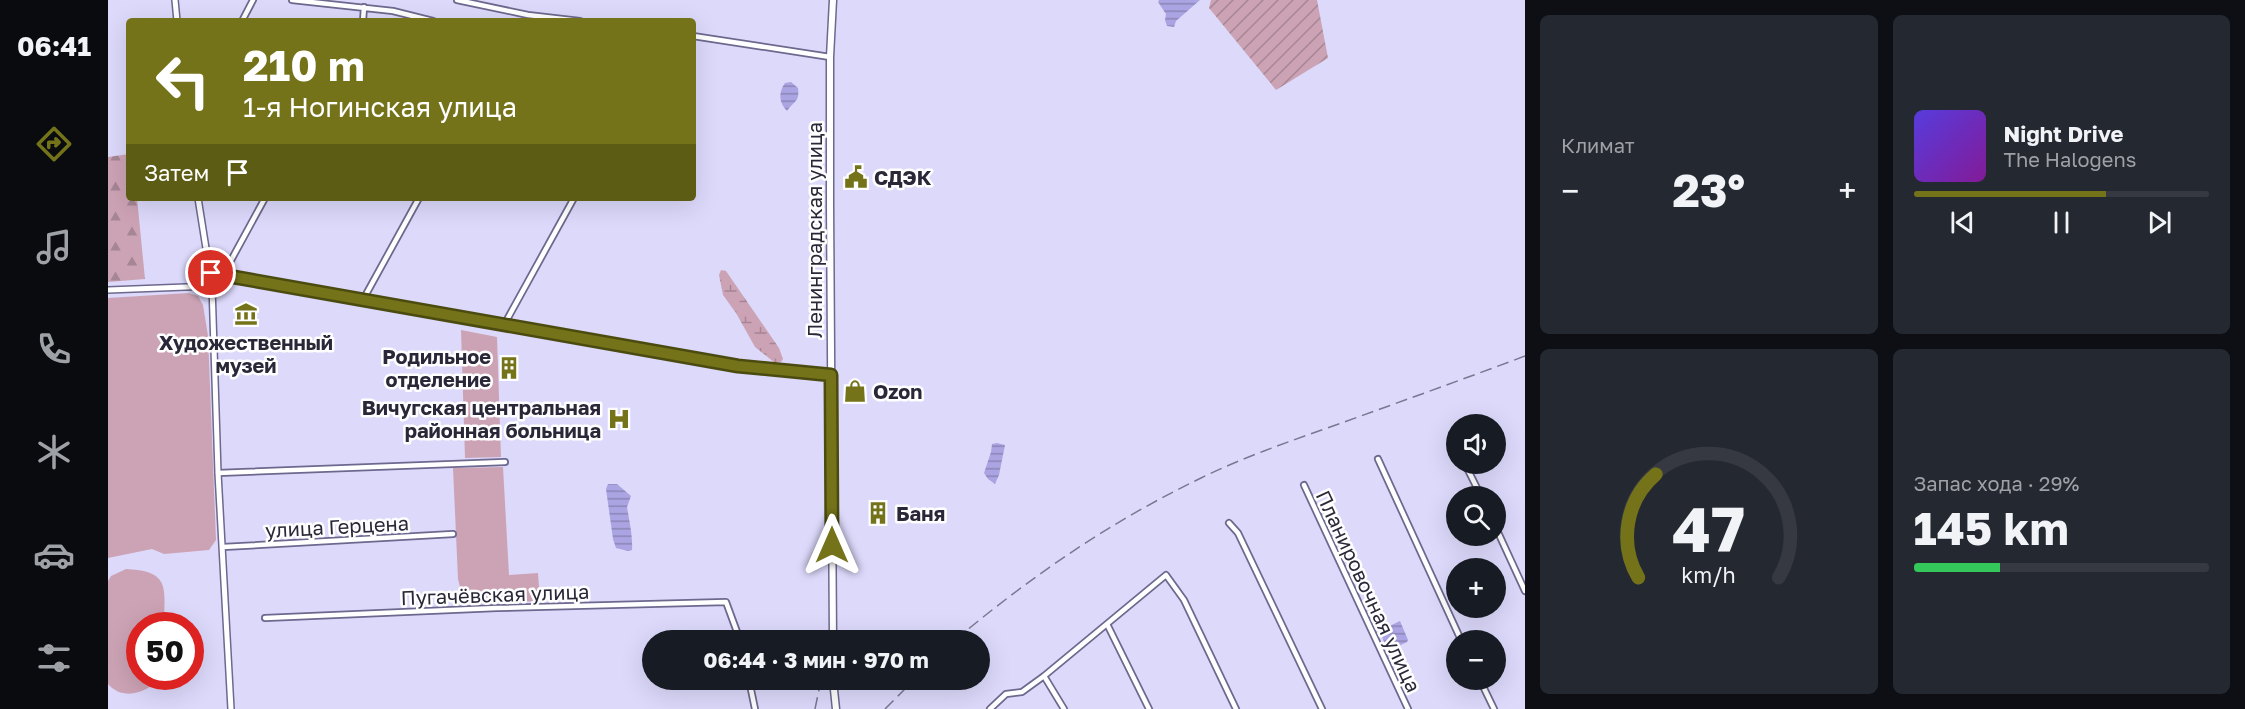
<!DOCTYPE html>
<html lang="ru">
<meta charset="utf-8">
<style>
:root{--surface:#171b24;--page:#242831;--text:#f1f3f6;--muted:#9ea1a6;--line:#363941;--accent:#747319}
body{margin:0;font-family:"Golos Text",sans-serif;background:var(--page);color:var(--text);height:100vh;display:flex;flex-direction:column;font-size:22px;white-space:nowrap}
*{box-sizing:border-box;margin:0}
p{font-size:20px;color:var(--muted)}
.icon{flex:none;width:33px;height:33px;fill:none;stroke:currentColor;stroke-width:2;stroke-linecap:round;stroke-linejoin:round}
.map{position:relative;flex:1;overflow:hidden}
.side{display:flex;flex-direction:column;gap:15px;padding:15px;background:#0d0f14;width:720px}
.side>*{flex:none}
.top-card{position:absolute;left:18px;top:18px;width:570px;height:183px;border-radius:6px;box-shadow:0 6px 24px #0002;background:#747319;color:#fff;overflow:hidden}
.fabs{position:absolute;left:1338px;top:414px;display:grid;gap:12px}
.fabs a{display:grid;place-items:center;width:60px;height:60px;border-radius:50%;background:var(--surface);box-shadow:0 6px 24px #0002;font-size:30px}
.speed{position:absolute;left:18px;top:612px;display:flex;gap:12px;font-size:30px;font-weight:700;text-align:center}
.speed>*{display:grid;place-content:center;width:78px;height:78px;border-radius:50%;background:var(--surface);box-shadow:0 6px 24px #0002;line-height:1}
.speed .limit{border:9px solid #d22;background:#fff;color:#111}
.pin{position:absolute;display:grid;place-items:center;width:51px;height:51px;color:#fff;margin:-26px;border:3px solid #fff;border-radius:50%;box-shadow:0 2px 6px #0007}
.me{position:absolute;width:66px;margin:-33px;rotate:0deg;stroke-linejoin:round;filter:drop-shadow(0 0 4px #0008)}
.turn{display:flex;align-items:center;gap:21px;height:126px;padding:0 18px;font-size:27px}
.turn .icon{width:78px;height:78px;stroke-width:2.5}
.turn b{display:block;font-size:42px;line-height:51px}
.then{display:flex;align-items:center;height:57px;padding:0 18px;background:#0003;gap:12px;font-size:22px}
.big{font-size:45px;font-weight:700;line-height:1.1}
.side .widget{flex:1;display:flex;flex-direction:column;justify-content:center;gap:9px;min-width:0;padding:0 21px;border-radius:9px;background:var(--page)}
.side .dial{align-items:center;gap:0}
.dial svg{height:156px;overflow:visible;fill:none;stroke:var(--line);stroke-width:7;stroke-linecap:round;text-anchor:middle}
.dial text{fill:var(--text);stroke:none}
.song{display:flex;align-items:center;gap:18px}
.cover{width:72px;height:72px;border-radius:9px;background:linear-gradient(135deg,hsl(250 70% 55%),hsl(290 70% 35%))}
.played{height:6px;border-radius:3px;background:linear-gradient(90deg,var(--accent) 65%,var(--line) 65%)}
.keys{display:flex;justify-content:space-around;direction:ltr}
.heat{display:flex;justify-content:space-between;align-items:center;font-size:33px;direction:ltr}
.charge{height:9px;border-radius:4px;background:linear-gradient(90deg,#34c759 29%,var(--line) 0)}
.side .tiles{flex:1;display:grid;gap:15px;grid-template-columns:repeat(2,1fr)}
.trip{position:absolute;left:534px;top:630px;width:348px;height:60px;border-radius:30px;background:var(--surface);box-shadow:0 6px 24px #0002;font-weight:700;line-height:60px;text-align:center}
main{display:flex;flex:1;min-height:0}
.dock{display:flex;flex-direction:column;width:108px;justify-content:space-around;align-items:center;background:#090b0e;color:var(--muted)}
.dock .icon{width:42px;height:42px}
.dock .active{color:var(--accent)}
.dock b{font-size:27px;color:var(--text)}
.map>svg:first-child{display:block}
.forest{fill:url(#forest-firs)}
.wetland{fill:url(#wetland-marsh)}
.park{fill:#cca3b5}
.garden{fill:url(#garden-furrows)}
.water{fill:url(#water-rules)}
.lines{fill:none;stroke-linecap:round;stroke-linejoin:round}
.minor-casing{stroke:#6d688e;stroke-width:8}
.tertiary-casing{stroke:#6d688e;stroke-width:8}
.secondary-casing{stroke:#6d688e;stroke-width:9}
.minor{stroke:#fff;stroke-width:4.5}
.tertiary{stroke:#fff;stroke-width:5}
.secondary{stroke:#fff;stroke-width:6}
.rail{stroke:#7a7790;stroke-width:1.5;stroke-dasharray:12 6;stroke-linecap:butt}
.route-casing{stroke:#4b4b10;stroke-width:15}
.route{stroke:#747319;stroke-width:10}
.labels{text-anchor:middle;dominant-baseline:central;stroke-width:5;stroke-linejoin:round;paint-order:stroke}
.poi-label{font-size:20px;font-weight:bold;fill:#2a2838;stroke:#fefefe;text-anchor:start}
.street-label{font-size:20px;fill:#2a2838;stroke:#fefefe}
</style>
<main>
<nav class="dock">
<b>06:41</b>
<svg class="icon active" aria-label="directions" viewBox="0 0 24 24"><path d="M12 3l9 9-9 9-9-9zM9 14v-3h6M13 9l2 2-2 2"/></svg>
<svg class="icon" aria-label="music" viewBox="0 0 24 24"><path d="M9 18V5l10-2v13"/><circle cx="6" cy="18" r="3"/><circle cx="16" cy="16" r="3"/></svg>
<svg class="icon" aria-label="phone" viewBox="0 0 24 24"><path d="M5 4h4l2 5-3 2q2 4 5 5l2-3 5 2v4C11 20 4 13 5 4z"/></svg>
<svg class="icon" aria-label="climate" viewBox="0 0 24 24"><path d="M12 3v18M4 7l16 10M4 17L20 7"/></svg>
<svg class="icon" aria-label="car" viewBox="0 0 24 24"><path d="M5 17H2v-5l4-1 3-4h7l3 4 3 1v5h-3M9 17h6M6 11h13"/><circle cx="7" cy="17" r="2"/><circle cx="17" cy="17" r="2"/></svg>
<svg class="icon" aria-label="filters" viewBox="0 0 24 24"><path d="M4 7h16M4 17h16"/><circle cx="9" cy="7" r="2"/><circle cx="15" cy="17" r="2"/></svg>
</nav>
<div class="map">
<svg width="1417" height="709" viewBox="0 0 1417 709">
<defs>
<pattern id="forest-firs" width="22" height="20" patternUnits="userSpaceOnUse" patternTransform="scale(1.5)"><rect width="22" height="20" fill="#cca3b5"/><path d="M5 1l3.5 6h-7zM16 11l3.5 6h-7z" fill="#a68594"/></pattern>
<pattern id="wetland-marsh" width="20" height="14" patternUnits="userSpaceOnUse" patternTransform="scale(1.5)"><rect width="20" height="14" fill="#cca3b5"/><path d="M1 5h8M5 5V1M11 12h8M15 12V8" fill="none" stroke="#a68594"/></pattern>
<pattern id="garden-furrows" width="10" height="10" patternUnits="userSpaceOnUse" patternTransform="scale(1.5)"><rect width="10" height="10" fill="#cca3b5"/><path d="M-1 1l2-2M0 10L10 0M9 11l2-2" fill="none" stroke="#a68594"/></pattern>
<pattern id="water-rules" width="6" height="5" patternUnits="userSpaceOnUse" patternTransform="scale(1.5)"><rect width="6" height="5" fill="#aba4e2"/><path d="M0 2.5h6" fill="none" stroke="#8b86b8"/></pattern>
</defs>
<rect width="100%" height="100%" fill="#dcd9fb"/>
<path class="forest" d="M21 154V198H29L37 279 0 282V157Z"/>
<path class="wetland" d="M613 270 618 271 671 348 675 359 673 362 667 363 647 347 628 313 615 295 611 275Z"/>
<path class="park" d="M81 293 90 296 95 305 100 336 108 540 101 550 56 554 44 549 0 558V298Z
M353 330 389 337 393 457 357 458Z
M395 467 401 575 430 573 432 601 356 604 350 579 345 468Z
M18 569C64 571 56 589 56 625L32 626V676L54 677C40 692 16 702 0 684V581L3 576Z"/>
<path class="garden" d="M1103 0H1209L1220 58 1168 90 1101 8Z"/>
<path class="water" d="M1051 0H1092L1068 21 1066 27 1059 26 1057 20 1058 14 1050 2Z
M683 82 690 88C692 103 685 101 679 111 671 103 670 93 677 83Z
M889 443 897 445 891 475 887 484 880 479 876 473 883 452 884 444Z
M500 484H509L523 496 519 507C521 520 525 536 524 550L520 551 508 548 505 539 498 489Z
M1292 621 1300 640 1299 642 1282 650 1275 640 1273 630Z"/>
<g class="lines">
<g class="minor-casing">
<path id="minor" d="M184 0 285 11 325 21
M349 0 420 15 472 21
M134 21 145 0
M255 21 256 7
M585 36 722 57
M103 273 630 366 723 375
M115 275 157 198
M256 298 311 198
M396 325 466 198
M1344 434 1348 445
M1270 459 1353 640
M1357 464 1373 496
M110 473 397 462
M1196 485 1300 709
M1121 523 1130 533 1214 709
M1388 528 1417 591
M115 547 345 534
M157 618 389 608 618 602 632 640
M999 624 1041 709
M936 676 956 709
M641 680 647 709
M1372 680 1386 709
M882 709 898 694 914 692 936 676 1058 575 1076 600 1128 709"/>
</g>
<g class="tertiary-casing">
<path id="tertiary" d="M67 0 69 21
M90 198 104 286 110 473 123 709
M0 290 104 286"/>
</g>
<g class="secondary-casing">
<path id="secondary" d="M725 0 722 57V205L725 640
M725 680 728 709"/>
</g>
<use href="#minor" class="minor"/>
<use href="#tertiary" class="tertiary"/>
<use href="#secondary" class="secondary"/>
<path class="rail" d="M714 640V630
M847 640C925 575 1002 522 1093 478 1136 457 1180 442 1225 426 1289 403 1353 380 1417 356
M707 709 713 680
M777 709 806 680"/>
</g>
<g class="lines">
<g class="route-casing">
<path id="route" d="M103 273 630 366 723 375 724 545"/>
</g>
<use href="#route" class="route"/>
</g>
<defs>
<g id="civic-bare" transform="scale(1.8)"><path d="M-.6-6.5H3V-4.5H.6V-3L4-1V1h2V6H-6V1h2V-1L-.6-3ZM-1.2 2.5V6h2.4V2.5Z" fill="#747319" stroke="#fefefe" stroke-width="2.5" paint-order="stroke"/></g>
<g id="museum-bare" transform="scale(1.8)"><path d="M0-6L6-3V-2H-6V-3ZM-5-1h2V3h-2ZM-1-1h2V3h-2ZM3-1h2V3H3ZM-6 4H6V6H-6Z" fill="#747319" stroke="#fefefe" stroke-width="2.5" paint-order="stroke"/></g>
<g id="building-bare" transform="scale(1.8)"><path d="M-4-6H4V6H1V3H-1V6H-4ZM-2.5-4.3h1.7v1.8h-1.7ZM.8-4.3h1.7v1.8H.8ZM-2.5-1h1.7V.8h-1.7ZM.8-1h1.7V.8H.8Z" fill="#747319" stroke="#fefefe" stroke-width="2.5" paint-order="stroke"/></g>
<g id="shop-bare" transform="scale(1.8)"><path d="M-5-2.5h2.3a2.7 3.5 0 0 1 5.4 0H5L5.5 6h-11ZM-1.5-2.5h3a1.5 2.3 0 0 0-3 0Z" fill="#747319" stroke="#fefefe" stroke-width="2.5" paint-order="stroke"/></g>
<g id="hospital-bare" transform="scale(1.8)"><path d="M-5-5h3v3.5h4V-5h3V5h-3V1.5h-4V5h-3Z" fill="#747319" stroke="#fefefe" stroke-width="2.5" paint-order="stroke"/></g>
</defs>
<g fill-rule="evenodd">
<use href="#civic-bare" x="748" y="177"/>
<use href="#museum-bare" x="138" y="314"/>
<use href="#building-bare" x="401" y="368"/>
<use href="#shop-bare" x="747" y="391"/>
<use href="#hospital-bare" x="511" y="419"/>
<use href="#building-bare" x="770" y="513"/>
</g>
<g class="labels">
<g class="poi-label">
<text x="766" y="177">СДЭК</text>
<text x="138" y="342" text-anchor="middle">Художественный<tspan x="138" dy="23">музей</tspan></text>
<text x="383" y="356" text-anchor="end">Родильное<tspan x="383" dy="23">отделение</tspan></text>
<text x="765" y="391">Ozon</text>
<text x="493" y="407" text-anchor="end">Вичугская центральная<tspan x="493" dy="23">районная больница</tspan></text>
<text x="788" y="513">Баня</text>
</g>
<g class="street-label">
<text transform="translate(706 230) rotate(-90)">Ленинградская улица</text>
<text transform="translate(229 526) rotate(-3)">улица Герцена</text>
<text transform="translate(1261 591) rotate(65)">Планировочная улица</text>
<text transform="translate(387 594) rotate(-2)">Пугачёвская улица</text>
</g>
</g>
</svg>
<div class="fabs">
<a><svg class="icon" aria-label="sound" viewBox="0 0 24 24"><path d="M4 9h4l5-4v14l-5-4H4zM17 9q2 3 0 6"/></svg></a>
<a><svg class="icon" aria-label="search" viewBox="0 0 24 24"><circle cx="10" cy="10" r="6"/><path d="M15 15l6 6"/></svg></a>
<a>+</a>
<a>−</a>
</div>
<div class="speed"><div class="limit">50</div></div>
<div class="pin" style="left:103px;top:273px;background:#d93025"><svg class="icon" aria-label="arrive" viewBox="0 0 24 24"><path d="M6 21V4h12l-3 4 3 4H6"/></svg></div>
<svg class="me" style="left:724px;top:545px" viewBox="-20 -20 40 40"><path d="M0-17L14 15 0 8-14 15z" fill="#747319" stroke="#fff" stroke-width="4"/></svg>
<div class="trip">06:44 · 3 мин · 970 m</div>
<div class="top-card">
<div class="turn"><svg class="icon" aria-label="left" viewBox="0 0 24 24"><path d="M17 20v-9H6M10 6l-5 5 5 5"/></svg><div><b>210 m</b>1-я Ногинская улица</div></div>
<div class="then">Затем<svg class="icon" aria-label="arrive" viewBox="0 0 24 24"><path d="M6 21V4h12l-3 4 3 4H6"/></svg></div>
</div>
</div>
<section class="side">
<div class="tiles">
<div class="widget"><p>Климат</p>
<div class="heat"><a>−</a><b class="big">23°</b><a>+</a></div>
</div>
<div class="widget">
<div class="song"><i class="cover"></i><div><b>Night Drive</b><p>The Halogens</p></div></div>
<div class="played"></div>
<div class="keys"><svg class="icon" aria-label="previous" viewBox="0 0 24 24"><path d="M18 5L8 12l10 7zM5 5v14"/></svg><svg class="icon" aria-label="pause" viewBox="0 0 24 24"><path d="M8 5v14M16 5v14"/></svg><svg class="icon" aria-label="next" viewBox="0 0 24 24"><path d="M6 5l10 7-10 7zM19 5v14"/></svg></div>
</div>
<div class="widget dial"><svg viewBox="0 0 100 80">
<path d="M14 69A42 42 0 1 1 86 69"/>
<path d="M14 69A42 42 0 0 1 23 16" stroke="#747319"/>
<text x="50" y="56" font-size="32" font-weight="700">47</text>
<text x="50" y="72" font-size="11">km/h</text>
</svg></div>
<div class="widget"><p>Запас хода · 29%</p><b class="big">145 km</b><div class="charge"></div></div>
</div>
</section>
</main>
